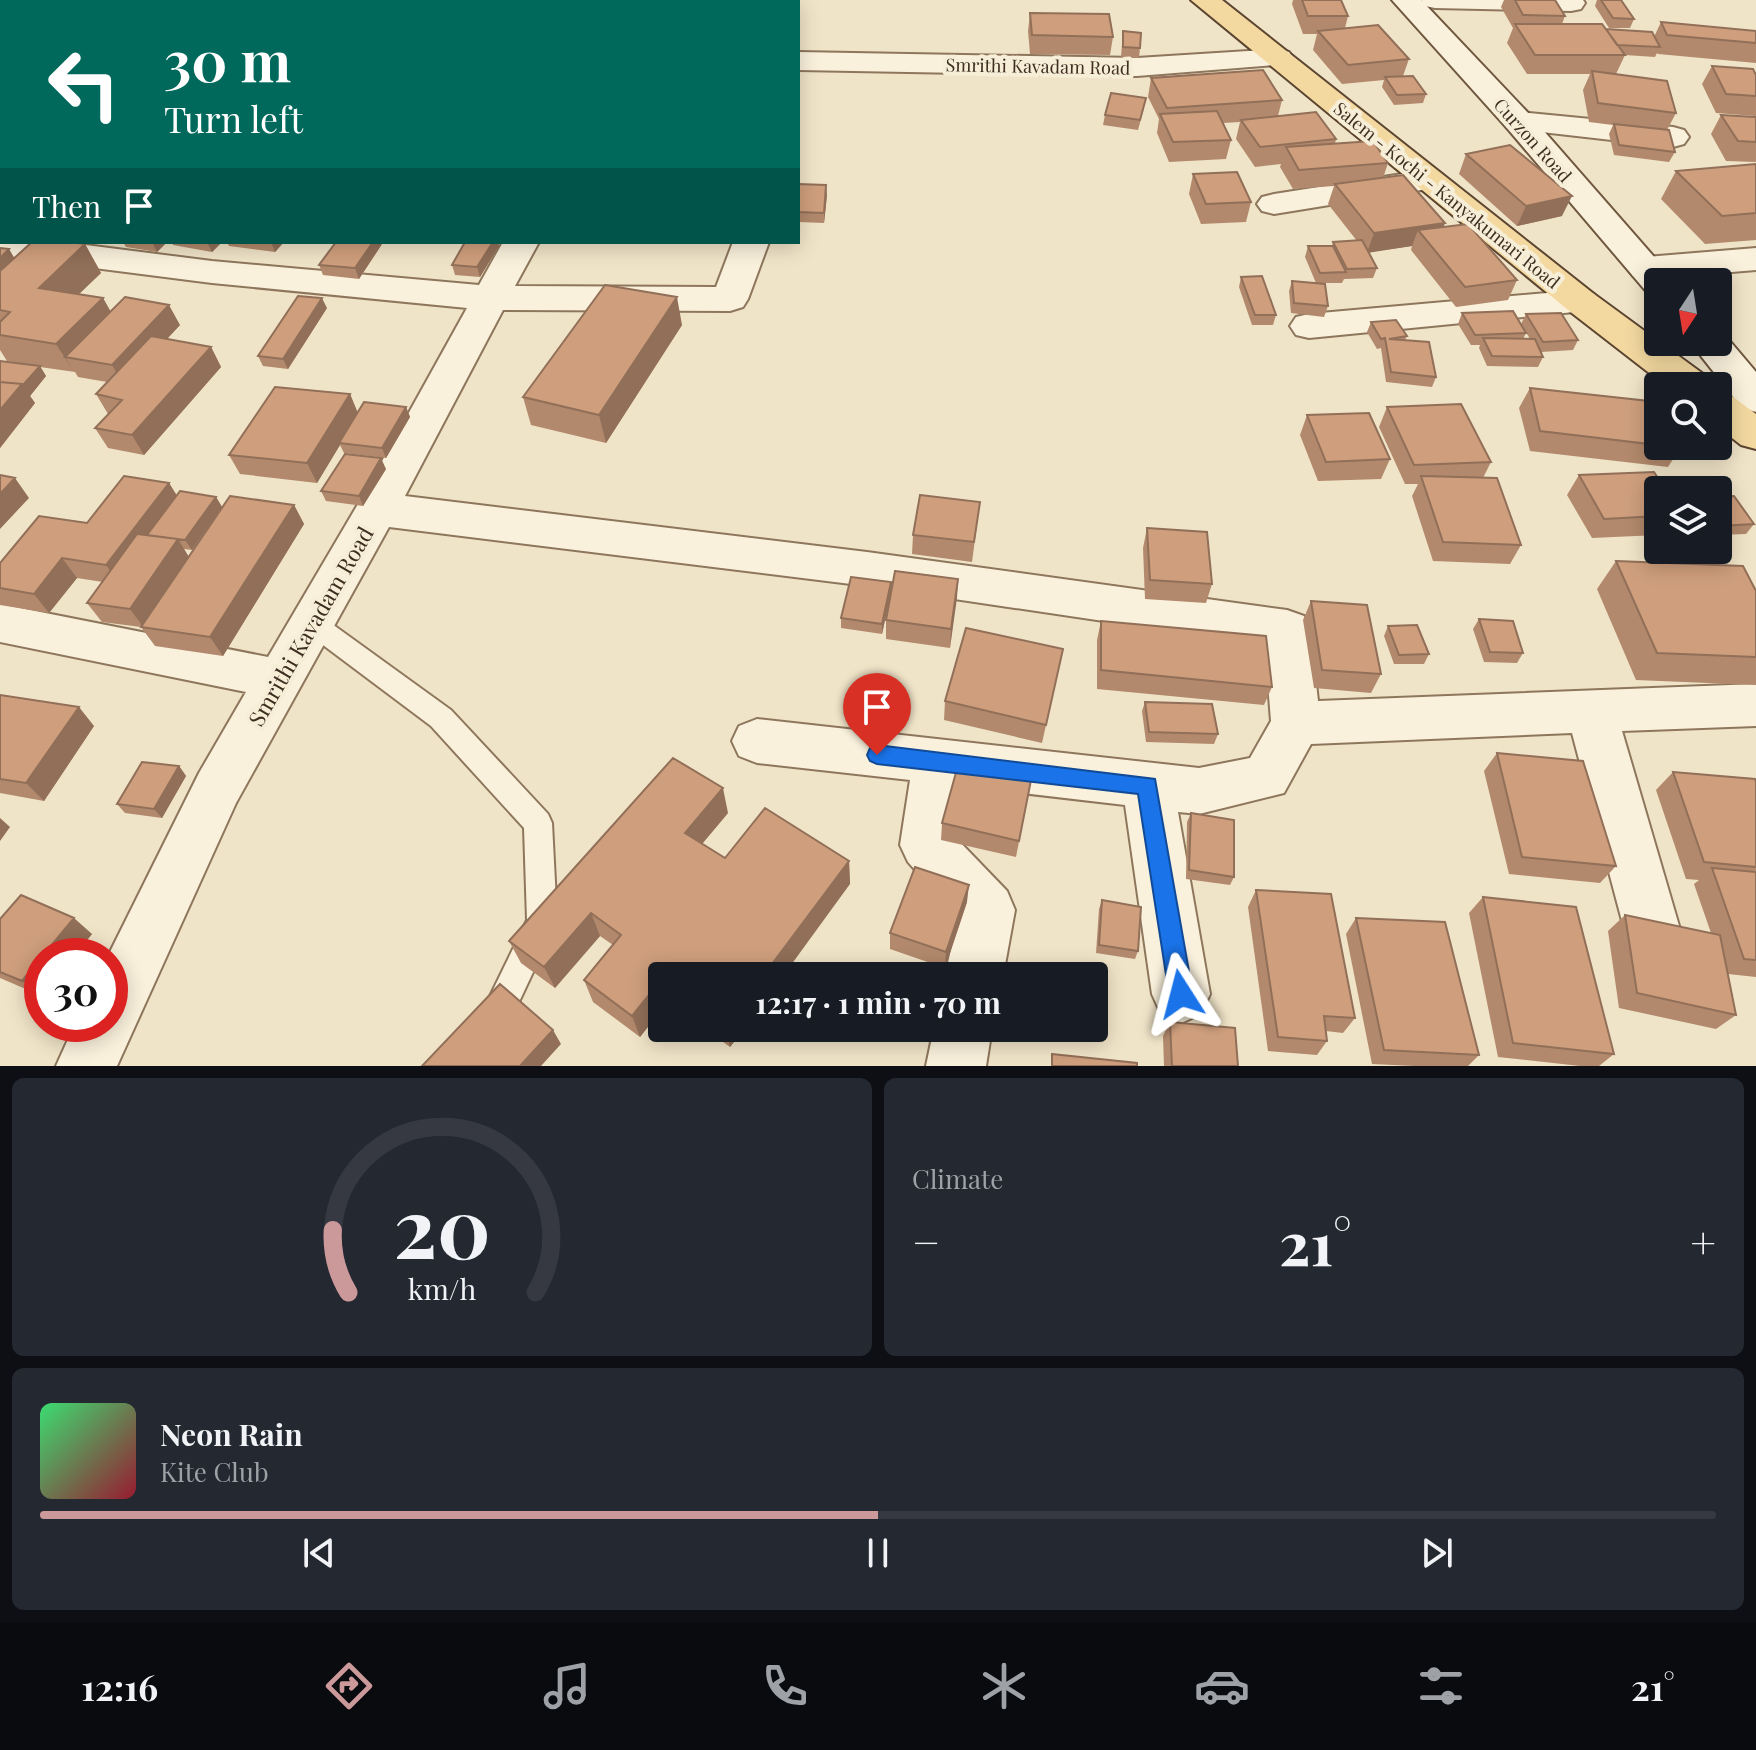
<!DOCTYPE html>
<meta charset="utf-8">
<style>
:root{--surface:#171b24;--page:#242831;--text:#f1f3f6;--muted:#9ea1a6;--line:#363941;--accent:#cc999b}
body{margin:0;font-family:"Playfair Display",serif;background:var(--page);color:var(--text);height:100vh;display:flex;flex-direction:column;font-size:30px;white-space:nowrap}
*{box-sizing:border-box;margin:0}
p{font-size:26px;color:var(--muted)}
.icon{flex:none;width:44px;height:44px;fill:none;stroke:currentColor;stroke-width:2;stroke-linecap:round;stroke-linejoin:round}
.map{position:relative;height:1066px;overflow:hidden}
.side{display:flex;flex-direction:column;gap:12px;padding:12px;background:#0d0f14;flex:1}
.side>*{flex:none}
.guide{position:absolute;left:0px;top:0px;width:800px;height:244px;box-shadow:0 4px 20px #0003;background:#00695c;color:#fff;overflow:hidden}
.needle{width:52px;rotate:192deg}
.buttons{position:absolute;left:1644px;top:268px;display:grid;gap:16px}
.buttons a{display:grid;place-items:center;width:88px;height:88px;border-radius:8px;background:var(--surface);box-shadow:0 4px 20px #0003;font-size:40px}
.speed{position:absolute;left:24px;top:938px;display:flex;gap:16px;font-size:40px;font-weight:700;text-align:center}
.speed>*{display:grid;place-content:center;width:104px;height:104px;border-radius:50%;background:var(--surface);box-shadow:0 4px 20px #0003;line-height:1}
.speed .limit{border:12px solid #d22;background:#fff;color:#111}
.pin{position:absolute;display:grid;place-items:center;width:68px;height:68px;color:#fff;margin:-82px -34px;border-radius:50% 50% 50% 0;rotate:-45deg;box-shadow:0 0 8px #0007}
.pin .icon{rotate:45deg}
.me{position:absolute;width:88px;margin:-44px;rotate:351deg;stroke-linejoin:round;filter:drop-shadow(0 0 6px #0008)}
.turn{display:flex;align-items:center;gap:28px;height:168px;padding:0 32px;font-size:36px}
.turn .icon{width:104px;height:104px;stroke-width:2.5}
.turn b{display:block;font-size:56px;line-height:68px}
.then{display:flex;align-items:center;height:76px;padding:0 32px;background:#0003;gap:16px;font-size:30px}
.big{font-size:60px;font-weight:700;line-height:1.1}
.side .widget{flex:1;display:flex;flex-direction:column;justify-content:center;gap:12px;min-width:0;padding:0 28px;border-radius:12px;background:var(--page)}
.side .dial{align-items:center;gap:0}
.dial svg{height:208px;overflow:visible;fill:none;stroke:var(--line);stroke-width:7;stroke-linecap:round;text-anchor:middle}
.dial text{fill:var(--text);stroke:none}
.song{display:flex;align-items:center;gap:24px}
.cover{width:96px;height:96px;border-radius:12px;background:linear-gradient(135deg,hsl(140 70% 55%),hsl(350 70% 35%))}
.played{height:8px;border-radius:4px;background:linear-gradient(90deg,var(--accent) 50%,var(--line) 50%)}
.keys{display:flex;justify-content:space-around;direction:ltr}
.heat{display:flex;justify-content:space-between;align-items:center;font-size:44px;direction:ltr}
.side .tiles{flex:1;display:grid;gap:12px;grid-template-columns:1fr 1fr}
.widget:last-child{grid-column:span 2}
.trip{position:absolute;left:648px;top:962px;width:460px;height:80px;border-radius:8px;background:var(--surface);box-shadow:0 4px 20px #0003;font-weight:700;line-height:80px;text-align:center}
.tabs{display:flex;height:128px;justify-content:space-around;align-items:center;background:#090b0e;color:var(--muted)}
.tabs .icon{width:56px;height:56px}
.tabs .on{color:var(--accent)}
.tabs b{font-size:36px;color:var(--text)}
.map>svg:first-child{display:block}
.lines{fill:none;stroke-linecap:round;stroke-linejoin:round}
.service-casing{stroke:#8d765c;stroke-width:4}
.minor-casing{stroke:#8d765c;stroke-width:4}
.secondary-casing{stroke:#6f573f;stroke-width:4}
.primary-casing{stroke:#5b4430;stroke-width:4}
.service{fill:#faf1dc;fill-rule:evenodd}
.minor{fill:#faf1dc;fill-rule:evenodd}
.secondary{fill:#faf1dc;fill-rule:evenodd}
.primary{fill:#f3d9a0;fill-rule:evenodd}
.wall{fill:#b2896c}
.shaded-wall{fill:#916f58}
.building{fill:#cf9f7d;stroke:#916f58;stroke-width:2}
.route{fill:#1a73e8;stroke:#114b97;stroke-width:2}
.labels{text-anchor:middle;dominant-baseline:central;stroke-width:8;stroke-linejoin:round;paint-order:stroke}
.far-street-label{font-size:18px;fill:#3d2e20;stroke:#f7eed8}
.street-label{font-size:22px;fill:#3d2e20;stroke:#f7eed8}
</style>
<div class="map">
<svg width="1756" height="1066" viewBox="0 0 1756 1066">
<rect width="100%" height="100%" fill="#f0e4c8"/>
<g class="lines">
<g class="service-casing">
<path id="service" d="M0 154H2V164H0Z
M312 613 321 616 451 710 548 814 552 823 557 921 489 1066H456L527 920 524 828 431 726 303 630 299 623 303 616Z"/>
</g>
<g class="minor-casing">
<path id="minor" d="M638 0H666V2H638Z
M1421 0H1583L1585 3 1581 9 1571 11 1435 8 1425 6Z
M1278 49 1289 52 1293 58 1289 64 1137 76 798 70V52L1137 58Z
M1518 112 1673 127 1684 130 1689 137 1684 144 1673 147 1507 128 1502 121 1507 114Z
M1428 170 1440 173 1445 180 1440 187 1274 214 1262 211 1257 204 1262 197 1274 194Z
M0 234 2 242H62L212 261 479 285 503 242H539L515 286 716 287 733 242H769L748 299 743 307 730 311 503 310 405 496 867 552 1287 610 1304 616 1310 629 1318 701 1756 684V726L1622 731 1682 936 1674 955 1654 963 1634 955 1626 936 1572 733 1311 744 1284 793 1199 814 1178 812 1210 994 1201 1014 1181 1023 1161 1014 1152 994 1125 805 961 786 955 837 1007 891 1015 910 1003 976H945L958 918 908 862 900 845 910 780 757 763 739 756 732 741 739 726 757 719 1199 768 1250 758 1271 721 1265 645 867 586 389 527 236 803 117 1066H56L75 1024H110L108 956 199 773 246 692 0 642V604L268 657 361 499 467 308 212 283 0 256Z
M1756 248V270L1646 279 1633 276 1628 268 1633 260 1646 257Z
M1581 290 1594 294 1600 302 1594 310 1309 338 1296 335 1290 326 1296 317 1309 314Z
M934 1028H992L986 1066H926Z"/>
</g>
<g class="secondary-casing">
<path id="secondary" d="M1392 0H1421L1529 114 1676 282H1658V293L1645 290 1507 128Z
M1718 332 1723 333 1756 372V412L1742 408 1690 342H1718Z"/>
</g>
<g class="primary-casing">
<path id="primary" d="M1191 0H1222L1594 294 1706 376 1712 386H1666L1568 310Z
M1718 392 1732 396 1756 414V449L1741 445 1718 427Z"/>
</g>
<use href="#service" class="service"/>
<use href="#minor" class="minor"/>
<use href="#secondary" class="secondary"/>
<use href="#primary" class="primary"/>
</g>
<path class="wall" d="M66 0H119L117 2H67Z
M253 0H320L318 2H254Z
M323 0H366L364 2H323Z
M386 0H449L447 2H387Z
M653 0H726V2H653Z
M1293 0H1341L1348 16 1345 28 1409 59 1403 76 1426 94 1423 103 1394 105 1382 87 1384 80 1342 84 1313 50 1317 34H1303L1292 4Z
M1504 0H1555L1565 16 1562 24 1606 29 1654 37 1661 22 1756 31V63L1658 54 1657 53 1655 57 1625 55 1616 74 1676 113 1667 130 1675 152 1669 162 1614 155 1609 134 1613 125 1589 122 1583 90 1590 74H1527L1507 43 1513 28 1501 7Z
M1597 0H1621L1634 19 1630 28H1609L1595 6Z
M1030 13 1113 37 1110 55 1030 54 1028 31Z
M2 15V60H0V16Z
M1123 31 1140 48 1139 58 1121 57Z
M1712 66 1756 75V116L1716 113 1702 84Z
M1151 78 1282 100 1278 116 1336 139 1335 144 1388 163 1383 178 1445 223 1443 227 1517 280 1508 300 1456 307 1411 250 1412 246 1369 252 1377 268 1373 278 1344 279 1342 283H1319L1328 306 1324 317 1291 313 1289 291 1292 281 1316 283 1305 257 1308 246H1332L1333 242 1357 241 1328 204 1334 186 1293 189 1280 167 1281 164 1255 167 1236 139 1240 122 1223 123 1231 140 1226 159 1169 162 1157 133 1159 119 1148 97Z
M1144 108 1138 130 1103 125 1105 115Z
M1721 115 1756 117V162L1726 161 1711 134Z
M1466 154 1562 216 1517 226 1459 174Z
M1756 164V240L1705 244 1661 199 1676 171Z
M0 174H2V225H0Z
M1193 174 1251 202 1246 222 1201 224 1189 194Z
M798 184 827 195 824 223 798 222Z
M123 242H167L157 252 126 247Z
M172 242H222L212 252 173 245Z
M227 242H284L275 252 229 246Z
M336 242H382V244L359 279 323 275 319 265Z
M465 242H500L498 243 499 246 480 277 455 275 452 265Z
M85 244 101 273 79 294 103 298 110 312 180 325 167 339 211 347 221 367 144 455 108 448 95 428 108 414 96 394 107 382 78 377 75 372 40 367 46 376 30 396 35 403 0 448V361L25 364 7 361 0 350V248L14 258Z
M1241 277 1276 315 1273 325H1252L1239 287Z
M327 308 288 369 263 366 258 356Z
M1462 313 1526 333 1523 339H1530L1521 324 1526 314 1578 340 1573 350 1541 352 1543 357 1538 367 1487 366 1479 348 1480 345H1471L1458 324Z
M1371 322 1407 336 1405 340 1436 377 1432 387 1386 382 1381 348 1377 349 1367 332Z
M682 325 606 443 531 425 523 397Z
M1530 388 1658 402V446H1681V447L1668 467 1530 451 1519 408Z
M350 394 358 413 406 407 410 417 386 458 344 453 340 445 317 483 240 474 229 455Z
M1387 407 1491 462 1483 478 1521 545 1510 564 1433 561 1412 496 1418 484H1405L1379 427Z
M1307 415 1390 459 1381 479 1318 481 1300 435Z
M386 469 363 506 326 501 321 491Z
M1579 475 1658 490V535L1592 538 1567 495Z
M169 483 176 495 216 497 222 507 192 550 184 549 189 557 294 505 304 524 223 656 155 646 141 627 102 622 87 603 103 582 77 578 49 613 0 605V563Z
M1718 497 1754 524 1746 534 1718 535Z
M980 502 972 562 912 554 913 535Z
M1147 528 1212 584 1206 603 1145 599 1143 548Z
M1616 561 1756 591V685L1636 680 1597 589Z
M958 579 950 648 886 639V620Z
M891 582V592L882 634 841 628V618Z
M1311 601 1381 674 1371 693 1314 688 1303 620Z
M1479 619 1523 653 1517 663 1484 662 1473 629Z
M1101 621 1272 687 1264 705 1097 689V640Z
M1388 626 1429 654 1424 664H1394L1384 636Z
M1063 649 1042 743 944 720 945 701Z
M0 695 94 726 44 801 0 793Z
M1145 702 1218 734 1214 744 1146 742 1142 711Z
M1497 753 1616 866 1600 883 1509 874 1484 771Z
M179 766 186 776 162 818 125 813 117 804Z
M1673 772 1756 782V977L1728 974 1736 1015 1716 1029 1619 1008 1608 931 1625 915 1711 933 1694 884 1699 880 1686 879 1656 790Z
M1032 775 1016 857 941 840 942 823Z
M728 813 702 844 725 858 849 861 850 884 662 976V1009L640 1037 593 1002 584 980 613 945 600 936 555 988 521 963 509 941Z
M1191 813 1234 877 1230 885 1186 879 1187 822Z
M1256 890 1355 1018 1343 1033 1326 1031 1327 1041 1317 1055 1268 1051 1248 907Z
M1483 897 1614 1054 1599 1066H1580L1498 1057 1469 913Z
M1102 900 1138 951 1135 959 1096 953 1099 909Z
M967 902 945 968 890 949V933Z
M1356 918 1479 1055 1468 1066H1414L1372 1064 1346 934Z
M0 919 92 934 74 956H42V996L0 978Z
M1170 1022 1238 1066H1164L1163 1036Z
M704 1028H745L730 1047Z"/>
<path class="shaded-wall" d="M215 0H231L232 2H212Z
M306 0H320L318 2H307Z
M353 0H366L364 2H354Z
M433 0H449L447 2H434Z
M716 0H726V2H716Z
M2 107V135L0 137V108Z
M826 185 827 195 824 223V213Z
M1572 196 1562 216 1517 226 1526 206Z
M1445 223 1437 243 1418 230 1412 246 1367 253 1374 233Z
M152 242H167L157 252Z
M207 242H222L212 252Z
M271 242H284L275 252Z
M373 242H382V244L359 279 355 268Z
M493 242H498L499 246 480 277 477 267Z
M85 244 101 273 56 316 39 288Z
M9 249 21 269 0 290V258Z
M677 297 682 325 606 443 599 415Z
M103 298 119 326 65 357 74 372 56 344Z
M322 298 327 308 288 369 283 359Z
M169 305 180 325 124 385 112 365Z
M211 347 221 367 144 455 132 435Z
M40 366 46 376 30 396 35 403 0 448V410L22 384Z
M350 394 358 414 339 443 340 445 317 483 307 463Z
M406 407 410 417 386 458 382 448Z
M381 458 386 469 363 506 359 496Z
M15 478 29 498 0 529V494Z
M169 483 181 502 120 585 106 565Z
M216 497 222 507 192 550 185 540Z
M294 505 304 524 223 656 210 637Z
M178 539 190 559 144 628 130 609Z
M62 558 77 578 49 613 34 594Z
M958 579 957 598 950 648 951 629Z
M891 582V592L882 634V624Z
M79 707 94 726 44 801 26 783Z
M179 766 186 776 162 818 154 809Z
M723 788 728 813 691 857 685 833Z
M0 818 10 827 0 841Z
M849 861 850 884 783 976H763Z
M969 885 967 902 945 968 946 952Z
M591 913 600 936 555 988 544 967Z
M74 918 92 934 74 956H43Z
M42 957V996L22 981Z
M661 980 662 984V1009L640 1037 632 1016Z
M726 1028H745L730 1047Z
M553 1030 561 1044 541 1066H520Z"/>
<path class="building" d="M177 0H215L212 2H174Z
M262 0H267L281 2H259Z
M551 0H588L586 2H550Z
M1302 0H1341L1348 16H1308Z
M1515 0H1555L1565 16 1523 15Z
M1601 0H1621L1634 19 1613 18Z
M1030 13 1109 14 1113 37 1032 35Z
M0 18H2V43L0 42Z
M1661 22 1756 31V43L1667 35Z
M1515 24H1602L1625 55H1535Z
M1378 25 1409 59 1348 65 1318 31Z
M1606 29 1652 32 1660 47 1617 45Z
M1123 31 1141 33 1140 48 1123 47Z
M1712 66 1753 69 1756 75V96L1726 94Z
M1263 70 1282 100 1167 108 1151 78Z
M1592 71 1667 81 1676 113 1598 103Z
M1413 76 1426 94 1397 95 1385 77Z
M1111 93 1146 98 1140 120 1105 115Z
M1217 111 1231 140 1173 142 1160 114Z
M1316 112 1336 139 1260 147 1241 120Z
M1721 115 1756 117V142L1738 141Z
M1614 124 1669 130 1675 152 1619 145Z
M1373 141 1388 163 1299 170 1286 147Z
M1510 145 1572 196 1526 206 1466 154Z
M1756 164V213L1722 216 1676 171Z
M1237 172 1251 202 1206 204 1193 174Z
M2 174V207H0V175Z
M1403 175 1445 223 1374 233 1335 184Z
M798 184 826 185 824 213 798 212Z
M1468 224 1517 280 1465 287 1418 230Z
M1362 240 1377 268 1347 269 1333 242Z
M32 242H70L85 244 39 288 103 298 56 344 0 335V322L10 312 0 310V271Z
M336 242H373L355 268 319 265Z
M465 242H493L477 267 452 265Z
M1308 246H1333L1346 272 1320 273Z
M0 248 9 249 0 258Z
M1262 276 1276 315H1255L1241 277Z
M1292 281 1325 284 1328 306 1294 303Z
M605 285 677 297 599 415 523 397Z
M298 296 322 298 283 359 258 356Z
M125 297 169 305 112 365 65 357Z
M1513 311 1526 333 1475 335 1462 313Z
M1561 313 1578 340 1543 342 1526 314Z
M1396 320 1407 336 1389 339 1429 342 1436 377 1391 372 1385 338 1381 339 1371 322Z
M151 336 211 347 132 435 95 428 122 400 96 394Z
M1483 338 1535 339 1543 357 1492 356Z
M0 361 40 366 23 385 22 384 0 382Z
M0 382 22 384 0 410Z
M275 387 350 394 307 463 229 455Z
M1530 388 1658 402V445L1540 431Z
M364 402 406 407 382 448 339 443Z
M1461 404 1491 462 1414 465 1387 407Z
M1369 413 1390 459 1326 462 1307 415Z
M345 454 381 458 359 496 321 491Z
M1654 472 1666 490H1658V516L1604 519 1579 475Z
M0 475 15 478 0 494Z
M124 476 169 483 106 565 62 558 34 594 0 588V563L39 516 87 523Z
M1421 476 1497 478 1521 545 1443 542Z
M180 491 216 497 185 540 147 535Z
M920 495 980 502 974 542 913 535Z
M230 496 294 505 210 637 141 627Z
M1734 496 1754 524 1719 526 1718 523V497Z
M1147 528 1207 532 1212 584 1150 580Z
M137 534 178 539 130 609 87 603Z
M1616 561 1743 566 1756 591V657L1657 653Z
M895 571 958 579 951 629 886 620Z
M851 577 891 582 882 624 841 618Z
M1311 601 1367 605 1381 674 1322 670Z
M1479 619 1513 621 1523 653 1490 652Z
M1101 621 1266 636 1272 687 1101 670Z
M1417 625 1429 654 1399 655 1388 626Z
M966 628 1063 649 1046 725 945 701Z
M0 695 79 707 26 783 0 779Z
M1145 702 1212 704 1218 734 1149 732Z
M1497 753 1583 761 1616 866 1522 857Z
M673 758 723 788 685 833 725 858 765 808 849 861 763 976H662V981L661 980 632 1016 584 980 621 935 591 913 544 967 509 941Z
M960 758 1032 775 1019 841 942 823Z
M142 762 179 766 154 809 117 804Z
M1673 772 1755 779 1756 782V867L1704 862Z
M1191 813 1234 820V877L1189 870Z
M915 867 969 885 946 952 890 933Z
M1712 868 1756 872V960L1744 959Z
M1256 890 1331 894 1355 1018 1324 1016 1327 1041 1278 1037Z
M21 895 74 918 22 981 0 972V919Z
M1483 897 1576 907 1614 1054 1513 1043Z
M1102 900 1141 907 1138 951 1099 945Z
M1625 915 1720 935 1736 1015 1637 993Z
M1356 918 1445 922 1479 1055 1384 1050Z
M500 984 553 1030 520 1066H422Z
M1170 1022 1235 1028 1238 1066H1172Z
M1052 1054 1137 1063V1066H1052Z"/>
<path class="route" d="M877 745 1155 779 1193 994 1190 1002 1181 1006 1173 1002 1169 994 1138 794 877 764 870 761 867 755 870 748Z"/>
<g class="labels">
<g class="far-street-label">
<text transform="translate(1038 66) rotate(1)">Smrithi Kavadam Road</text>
<text transform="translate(1533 140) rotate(48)">Curzon Road</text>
<text transform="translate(1447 195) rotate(39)">Salem - Kochi - Kanyakumari Road</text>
</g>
<g class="street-label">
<text transform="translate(310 626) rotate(-60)">Smrithi Kavadam Road</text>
</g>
</g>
</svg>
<div class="buttons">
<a><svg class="needle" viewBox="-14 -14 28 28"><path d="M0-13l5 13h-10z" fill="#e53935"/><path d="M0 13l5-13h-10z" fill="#9ea1a6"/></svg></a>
<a><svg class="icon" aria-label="search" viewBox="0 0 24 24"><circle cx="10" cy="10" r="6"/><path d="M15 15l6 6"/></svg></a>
<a><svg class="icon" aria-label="layers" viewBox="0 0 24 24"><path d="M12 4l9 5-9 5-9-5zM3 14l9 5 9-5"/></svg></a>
</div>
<div class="speed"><div class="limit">30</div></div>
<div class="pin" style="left:877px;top:755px;background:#d93025"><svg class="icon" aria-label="arrive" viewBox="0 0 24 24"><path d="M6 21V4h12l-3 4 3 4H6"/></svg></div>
<svg class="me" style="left:1181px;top:994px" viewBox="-20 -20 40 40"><path d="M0-17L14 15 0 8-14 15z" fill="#1a73e8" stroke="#fff" stroke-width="4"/></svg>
<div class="trip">12:17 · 1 min · 70 m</div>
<div class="guide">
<div class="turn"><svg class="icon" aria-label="left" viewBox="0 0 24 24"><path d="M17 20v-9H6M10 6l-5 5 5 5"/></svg><div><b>30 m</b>Turn left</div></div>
<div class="then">Then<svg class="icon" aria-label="arrive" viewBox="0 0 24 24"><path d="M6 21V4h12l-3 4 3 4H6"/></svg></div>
</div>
</div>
<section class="side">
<div class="tiles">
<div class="widget dial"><svg viewBox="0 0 100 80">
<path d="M14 69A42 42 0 1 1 86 69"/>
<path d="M14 69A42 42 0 0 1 8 45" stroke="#cc999b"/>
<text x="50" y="56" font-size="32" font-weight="700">20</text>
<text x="50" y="72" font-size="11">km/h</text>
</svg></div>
<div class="widget"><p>Climate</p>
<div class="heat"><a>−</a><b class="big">21°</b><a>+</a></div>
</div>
<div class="widget">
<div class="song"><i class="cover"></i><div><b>Neon Rain</b><p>Kite Club</p></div></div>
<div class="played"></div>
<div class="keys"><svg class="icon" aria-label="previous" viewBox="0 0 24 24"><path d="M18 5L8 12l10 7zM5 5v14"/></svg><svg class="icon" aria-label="pause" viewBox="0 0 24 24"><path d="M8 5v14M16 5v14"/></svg><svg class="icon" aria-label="next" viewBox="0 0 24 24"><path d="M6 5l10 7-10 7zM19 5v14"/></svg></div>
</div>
</div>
</section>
<nav class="tabs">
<b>12:16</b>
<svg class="icon on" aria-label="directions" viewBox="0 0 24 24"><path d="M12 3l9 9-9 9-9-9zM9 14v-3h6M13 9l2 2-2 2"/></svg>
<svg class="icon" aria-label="music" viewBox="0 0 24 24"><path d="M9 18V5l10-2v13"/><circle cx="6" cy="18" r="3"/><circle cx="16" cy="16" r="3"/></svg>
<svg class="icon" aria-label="phone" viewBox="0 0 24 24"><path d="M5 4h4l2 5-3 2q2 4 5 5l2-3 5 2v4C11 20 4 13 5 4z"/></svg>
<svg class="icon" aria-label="climate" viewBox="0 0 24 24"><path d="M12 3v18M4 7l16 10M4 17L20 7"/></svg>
<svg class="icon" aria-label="car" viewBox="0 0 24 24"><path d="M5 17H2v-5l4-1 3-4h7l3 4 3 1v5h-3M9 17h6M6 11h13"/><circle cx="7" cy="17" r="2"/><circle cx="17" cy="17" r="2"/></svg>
<svg class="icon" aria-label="filters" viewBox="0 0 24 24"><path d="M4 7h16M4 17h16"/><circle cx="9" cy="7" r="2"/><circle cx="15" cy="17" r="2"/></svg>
<b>21°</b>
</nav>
